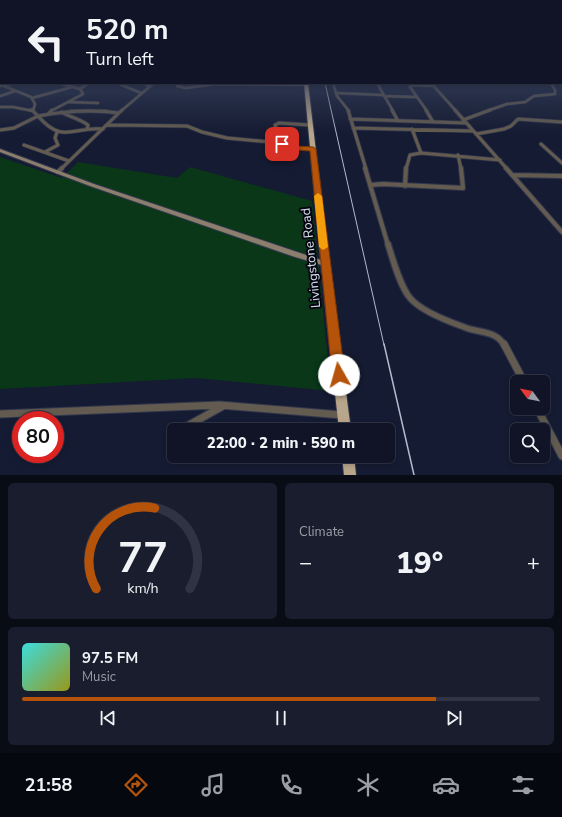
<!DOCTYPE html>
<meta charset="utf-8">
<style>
:root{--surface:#101426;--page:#191d2e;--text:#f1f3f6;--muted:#9c9ea7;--line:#303343;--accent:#b45309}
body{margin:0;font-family:"Nunito Sans",sans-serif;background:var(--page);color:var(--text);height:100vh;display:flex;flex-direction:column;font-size:15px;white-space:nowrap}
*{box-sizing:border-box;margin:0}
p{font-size:13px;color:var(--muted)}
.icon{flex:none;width:22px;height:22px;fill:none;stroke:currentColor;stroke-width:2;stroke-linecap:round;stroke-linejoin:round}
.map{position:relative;height:475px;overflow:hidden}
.drawer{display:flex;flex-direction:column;gap:8px;padding:8px;background:#090b15;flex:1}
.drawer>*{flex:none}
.guide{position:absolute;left:0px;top:0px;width:562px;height:84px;box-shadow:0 2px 6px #0003,0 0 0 1px var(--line);background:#101426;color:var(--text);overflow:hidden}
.needle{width:26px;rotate:302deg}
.buttons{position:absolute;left:510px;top:375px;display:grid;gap:8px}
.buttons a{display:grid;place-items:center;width:40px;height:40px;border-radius:6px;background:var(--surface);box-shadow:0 2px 6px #0003,0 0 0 1px var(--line);font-size:20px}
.speed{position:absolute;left:12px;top:411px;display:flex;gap:8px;font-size:20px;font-weight:700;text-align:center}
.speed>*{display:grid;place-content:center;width:52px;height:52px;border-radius:50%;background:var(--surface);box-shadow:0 2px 6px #0003,0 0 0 1px var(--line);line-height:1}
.speed .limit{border:6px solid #d22;background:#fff;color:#111}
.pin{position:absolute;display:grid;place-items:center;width:34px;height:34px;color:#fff;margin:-17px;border-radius:8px;box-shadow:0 2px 6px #0006}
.me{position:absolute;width:44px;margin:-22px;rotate:353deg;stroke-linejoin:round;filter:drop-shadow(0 0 3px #0008)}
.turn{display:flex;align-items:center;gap:14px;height:84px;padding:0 20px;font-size:18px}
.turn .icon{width:52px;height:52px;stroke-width:2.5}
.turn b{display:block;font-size:28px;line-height:34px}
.big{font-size:30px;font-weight:800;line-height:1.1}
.drawer .card{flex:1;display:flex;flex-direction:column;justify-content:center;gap:6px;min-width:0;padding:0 14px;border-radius:6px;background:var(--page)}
.drawer .dial{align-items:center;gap:0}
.dial svg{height:104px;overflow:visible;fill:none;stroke:var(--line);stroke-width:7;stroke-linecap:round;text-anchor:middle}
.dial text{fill:var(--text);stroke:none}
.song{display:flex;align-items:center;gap:12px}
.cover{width:48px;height:48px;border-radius:6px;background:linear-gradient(135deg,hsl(180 70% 55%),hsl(60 70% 35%))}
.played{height:4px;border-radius:2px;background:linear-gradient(90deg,var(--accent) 80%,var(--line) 80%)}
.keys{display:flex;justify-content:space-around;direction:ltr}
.heat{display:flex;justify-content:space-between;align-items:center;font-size:22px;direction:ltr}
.drawer .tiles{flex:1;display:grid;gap:8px;grid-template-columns:1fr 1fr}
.card:last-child{grid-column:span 2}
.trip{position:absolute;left:167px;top:423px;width:228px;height:40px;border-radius:6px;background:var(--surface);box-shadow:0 2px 6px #0003,0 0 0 1px var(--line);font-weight:800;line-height:40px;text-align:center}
.tab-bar{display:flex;height:64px;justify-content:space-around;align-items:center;background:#06080f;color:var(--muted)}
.tab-bar .icon{width:28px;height:28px}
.tab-bar .current{color:var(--accent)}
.tab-bar b{font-size:18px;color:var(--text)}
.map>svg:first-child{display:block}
.green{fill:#093718}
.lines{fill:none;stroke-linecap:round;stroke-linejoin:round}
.minor-far4-casing{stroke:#31374d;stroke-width:3.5}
.minor-far3-casing{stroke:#31374d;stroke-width:4.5}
.minor-far2-casing{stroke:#31374d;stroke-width:6}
.minor-far1-casing{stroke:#31374d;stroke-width:8}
.minor-casing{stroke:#31374d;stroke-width:9}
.secondary-casing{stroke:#31374d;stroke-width:2}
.trunk-casing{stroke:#31374d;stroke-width:2}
.minor-far4{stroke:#635b4f;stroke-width:2.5}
.minor-far3{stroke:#635b4f;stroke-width:3}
.minor-far2{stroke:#635b4f;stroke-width:4}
.minor-far1{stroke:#635b4f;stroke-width:5.5}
.minor{stroke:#635b4f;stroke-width:7}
.secondary{fill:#8b7e6c;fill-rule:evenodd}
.trunk{fill:#b8a68b;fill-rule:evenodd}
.rail-far1{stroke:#b4bacb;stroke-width:1}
.rail{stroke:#b4bacb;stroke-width:1.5}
.route{fill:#b45309;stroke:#753606}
.slow{fill:#f59e0b}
.labels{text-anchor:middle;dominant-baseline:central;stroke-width:4;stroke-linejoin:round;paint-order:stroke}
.street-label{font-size:13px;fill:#dae0f0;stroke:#050710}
</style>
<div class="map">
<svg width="562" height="475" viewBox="0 0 562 475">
<rect width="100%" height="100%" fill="#151b32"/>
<path class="green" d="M0 157 62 178 78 162 177 178 190 167 312 201 331 391 197 378 0 389Z"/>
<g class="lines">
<g class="minor-far4-casing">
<path id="minor-far4" d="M0 82 4 85 0 86
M117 83 141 93
M144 83 149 87
M183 83 177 86 186 88 216 84 306 85
M333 83 337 96 349 111
M377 83 393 111
M431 83 456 111
M5 85 17 83
M80 89 89 83
M336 93 383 95
M0 96 15 91
M384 96 415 97
M32 98 72 87
M69 102 98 103
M0 107H13L33 111 35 104 31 97 4 86
M51 111 83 94 80 89 59 83
M71 111H107
M121 111 154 83
M427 111 410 87 413 85 434 86
M487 111 507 104 525 102 534 96 555 94V90L551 83"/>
</g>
<g class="minor-far3-casing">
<path id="minor-far3" d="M30 110H33
M348 110 366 169
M392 110 398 121
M426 110 433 122
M455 110 507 169
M33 111 38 116C65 111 92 109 119 113
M61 112C70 117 80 119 88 125L87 129
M48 114 52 110
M350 119 466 123
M463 120 490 110
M107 125 187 126 202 132 227 138 281 143
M309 125 279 123 275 125 282 144 297 148 313 149
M353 128 473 131
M412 129 421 153 500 160
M0 130 14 128 38 116C63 145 73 126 103 129
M476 134 504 129 511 126 518 119 562 122
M541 144 562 163
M24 145 69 161
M45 152 58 145 55 138 57 132
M458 155 461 169
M61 169 122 110
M406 169 410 155 421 153"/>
</g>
<g class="minor-far2-casing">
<path id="minor-far2" d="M365 168 388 245
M506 168 562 232
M58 172 62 168
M512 175 562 176
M370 185 383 184 463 188 461 168
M405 186 406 168"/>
</g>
<g class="minor-far1-casing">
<path id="minor-far1" d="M388 244C393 260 400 286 410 298 421 311 447 321 464 327 477 333 496 330 504 345"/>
</g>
<g class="minor-casing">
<path id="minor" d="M504 344 524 382
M537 408 562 456
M0 414 220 405 342 415
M180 430 223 406"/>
</g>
<g class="secondary-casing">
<path id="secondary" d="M0 149 94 184 327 262 328 264 327 266H325L292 256 90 186 0 152Z"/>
</g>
<g class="trunk-casing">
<path id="trunk" d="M304 83H308L329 264 351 430H339L321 264Z
M342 456H354L356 475H344Z"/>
</g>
<use href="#minor-far4" class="minor-far4"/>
<use href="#minor-far3" class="minor-far3"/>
<use href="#minor-far2" class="minor-far2"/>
<use href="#minor-far1" class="minor-far1"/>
<use href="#minor" class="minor"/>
<use href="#secondary" class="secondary"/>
<use href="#trunk" class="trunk"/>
<path class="rail-far1" d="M325 83 384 345"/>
<path class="rail" d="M384 344 414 475"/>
</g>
<linearGradient id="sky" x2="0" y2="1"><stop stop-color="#0c0f1c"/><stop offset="0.5" stop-color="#353f5a"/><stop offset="1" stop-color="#353f5a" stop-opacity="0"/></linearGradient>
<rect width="562" height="133" fill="url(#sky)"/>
<path class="route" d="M282 142 297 146 313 147 316 149 345 375 343 380 339 382 334 380 332 375 310 151 297 150 280 145 279 144Z"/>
<path class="slow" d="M318 193 322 196 328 247 323 250 319 247 314 196Z"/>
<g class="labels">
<g class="street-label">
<text transform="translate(311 258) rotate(-96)">Livingstone Road</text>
</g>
</g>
</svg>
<div class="buttons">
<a><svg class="needle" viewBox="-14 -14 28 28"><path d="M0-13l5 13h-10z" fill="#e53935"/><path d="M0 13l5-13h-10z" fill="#9c9ea7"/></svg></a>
<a><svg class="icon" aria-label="search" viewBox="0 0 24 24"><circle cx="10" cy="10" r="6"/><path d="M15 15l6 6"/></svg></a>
</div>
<div class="speed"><div class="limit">80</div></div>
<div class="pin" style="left:282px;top:144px;background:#d93025"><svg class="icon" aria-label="arrive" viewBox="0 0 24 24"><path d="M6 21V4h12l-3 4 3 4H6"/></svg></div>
<svg class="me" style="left:339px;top:375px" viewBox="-20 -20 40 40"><circle r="19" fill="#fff"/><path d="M0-13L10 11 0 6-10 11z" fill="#b45309"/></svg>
<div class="trip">22:00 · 2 min · 590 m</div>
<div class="guide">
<div class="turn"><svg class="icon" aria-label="left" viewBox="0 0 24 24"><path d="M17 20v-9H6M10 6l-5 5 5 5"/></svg><div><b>520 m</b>Turn left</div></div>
</div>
</div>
<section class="drawer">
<div class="tiles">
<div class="card dial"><svg viewBox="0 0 100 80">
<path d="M14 69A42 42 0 1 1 86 69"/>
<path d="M14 69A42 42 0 0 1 59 7" stroke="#b45309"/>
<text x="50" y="56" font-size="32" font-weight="700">77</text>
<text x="50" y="72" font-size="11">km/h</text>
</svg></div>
<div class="card"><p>Climate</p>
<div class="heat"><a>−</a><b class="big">19°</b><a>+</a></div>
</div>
<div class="card">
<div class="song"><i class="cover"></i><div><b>97.5 FM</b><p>Music</p></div></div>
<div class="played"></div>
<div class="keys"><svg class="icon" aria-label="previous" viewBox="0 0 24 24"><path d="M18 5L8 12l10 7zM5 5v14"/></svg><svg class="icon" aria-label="pause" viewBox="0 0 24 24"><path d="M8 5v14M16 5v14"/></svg><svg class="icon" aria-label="next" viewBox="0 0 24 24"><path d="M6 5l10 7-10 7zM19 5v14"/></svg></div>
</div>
</div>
</section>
<nav class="tab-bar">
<b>21:58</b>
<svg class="icon current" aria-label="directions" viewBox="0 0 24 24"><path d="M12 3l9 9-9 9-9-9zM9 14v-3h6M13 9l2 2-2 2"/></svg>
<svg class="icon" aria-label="music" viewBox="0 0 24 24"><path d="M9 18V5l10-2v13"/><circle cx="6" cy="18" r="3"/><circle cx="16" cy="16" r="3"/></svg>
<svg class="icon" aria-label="phone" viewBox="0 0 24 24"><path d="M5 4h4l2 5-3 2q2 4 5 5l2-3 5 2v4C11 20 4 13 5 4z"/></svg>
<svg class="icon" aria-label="climate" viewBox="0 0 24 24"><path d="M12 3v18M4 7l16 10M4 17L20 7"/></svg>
<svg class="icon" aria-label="car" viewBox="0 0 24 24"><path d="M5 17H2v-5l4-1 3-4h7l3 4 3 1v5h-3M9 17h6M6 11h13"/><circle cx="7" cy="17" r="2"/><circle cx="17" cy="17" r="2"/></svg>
<svg class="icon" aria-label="filters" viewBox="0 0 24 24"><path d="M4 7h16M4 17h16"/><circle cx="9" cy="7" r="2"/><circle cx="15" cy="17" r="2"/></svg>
</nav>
